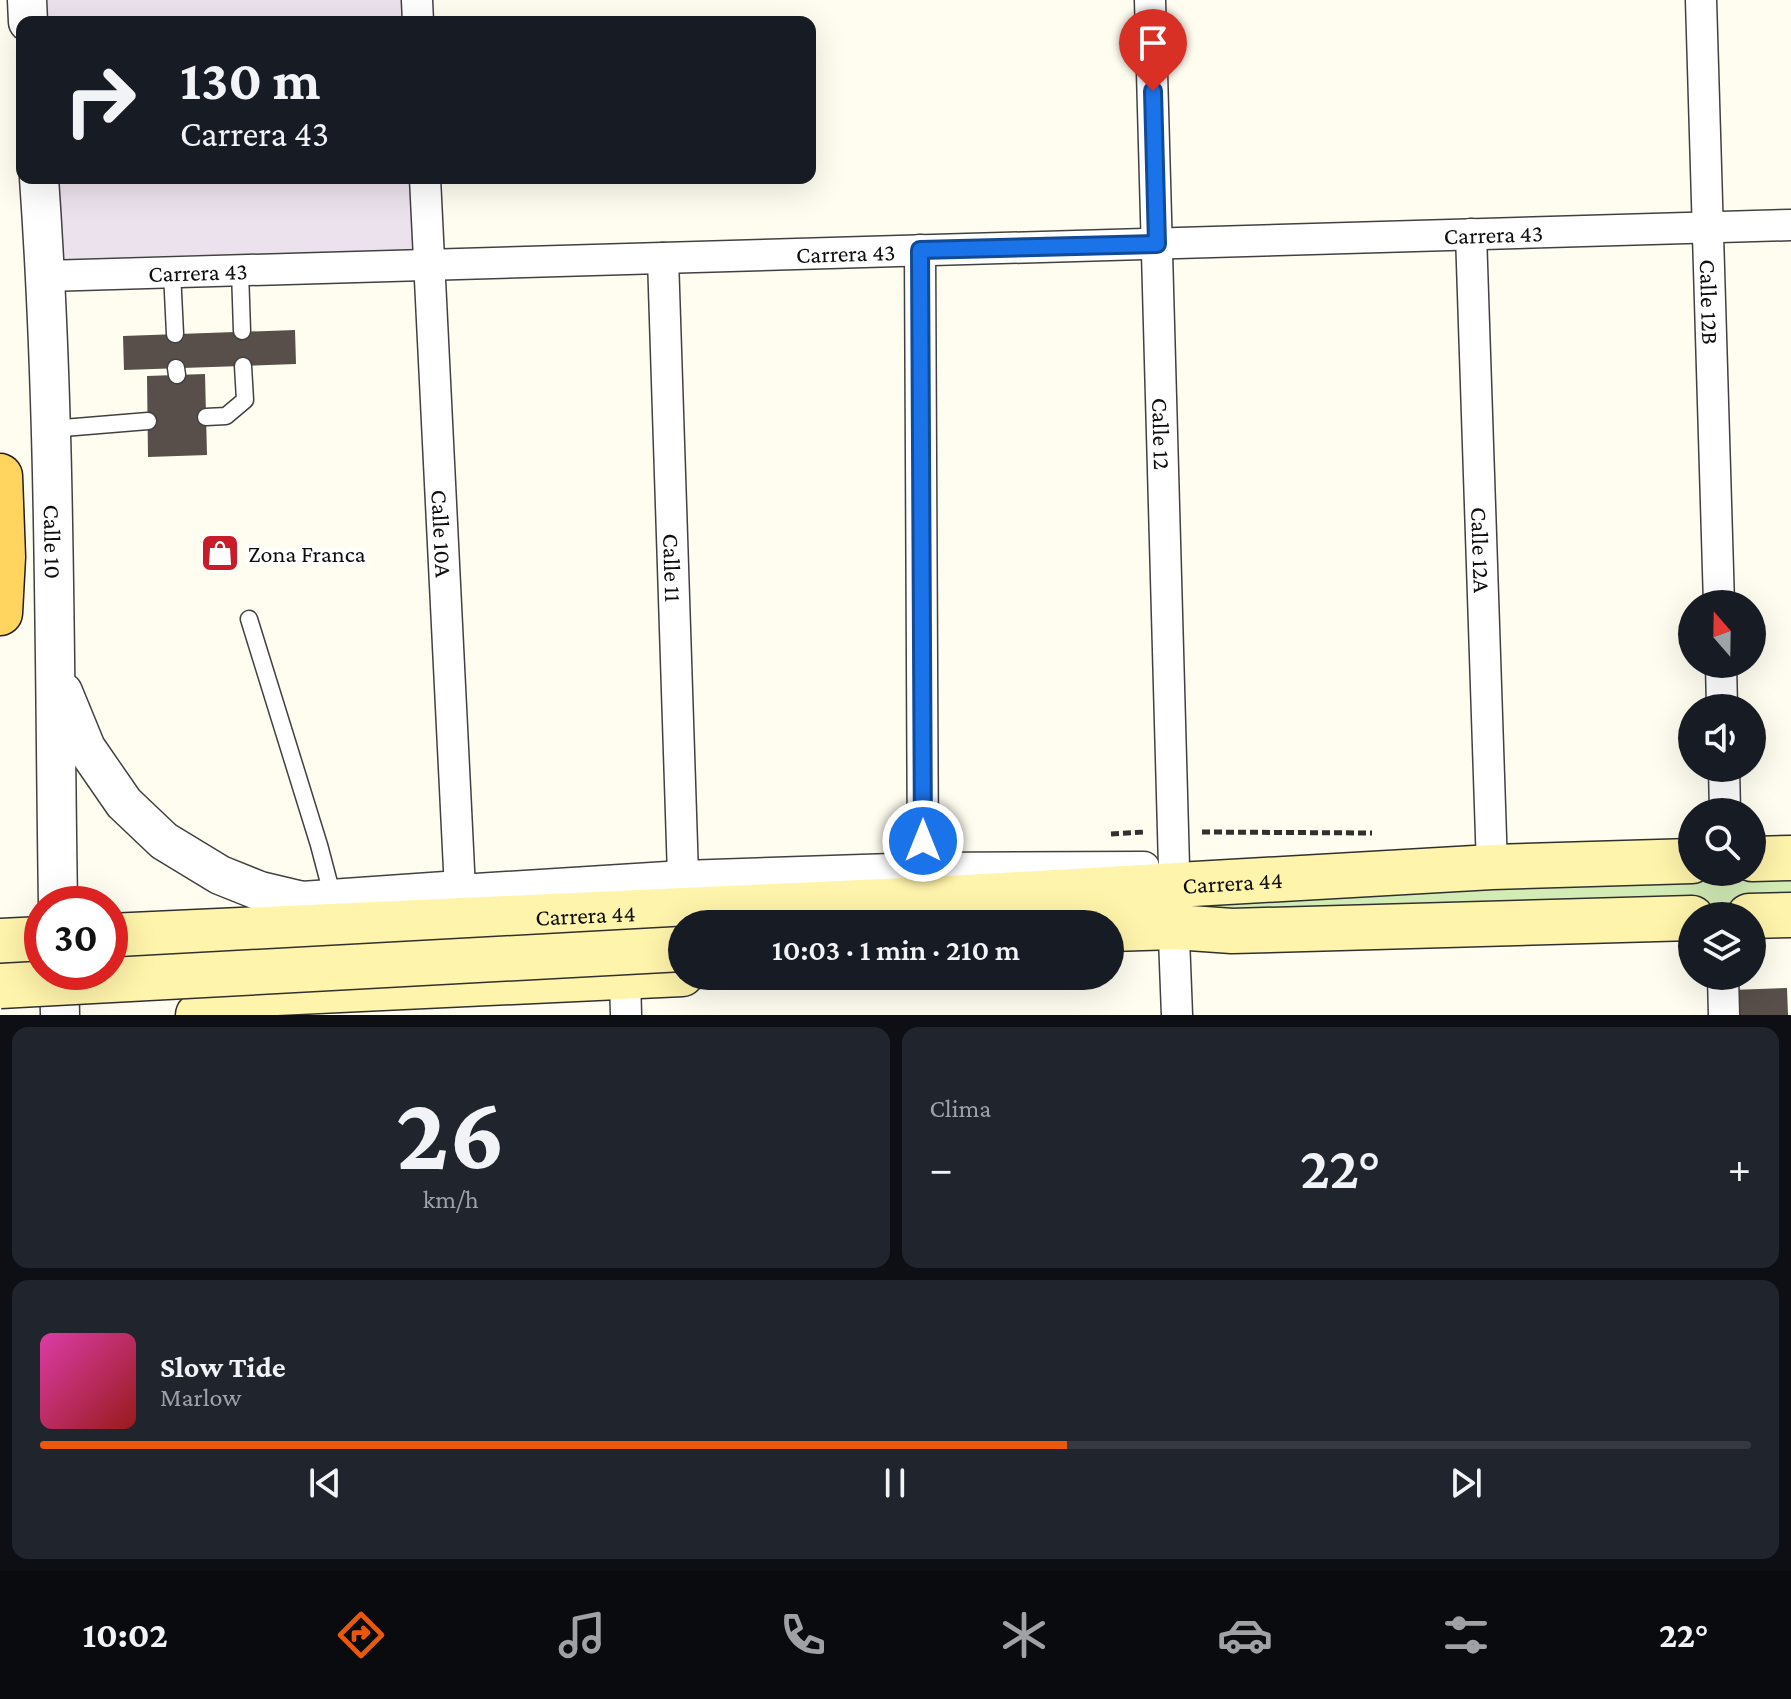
<!DOCTYPE html>
<html lang="es">
<meta charset="utf-8">
<style>
:root{--surface:#171b24;--page:#20242c;--text:#f1f3f6;--muted:#9ea1a6;--line:#363941;--accent:#ea580c}
body{margin:0;font-family:"Crimson Pro",serif;background:var(--page);color:var(--text);height:100vh;display:flex;flex-direction:column;font-size:30px;white-space:nowrap}
*{box-sizing:border-box;margin:0}
p{font-size:26px;color:var(--muted)}
.icon{flex:none;width:44px;height:44px;fill:none;stroke:currentColor;stroke-width:2;stroke-linecap:round;stroke-linejoin:round}
.map{position:relative;height:1015px;overflow:hidden}
.side{display:flex;flex-direction:column;gap:12px;padding:12px;background:#0d0f14;flex:1}
.side>*{flex:none}
.top-card{position:absolute;left:16px;top:16px;width:800px;height:168px;border-radius:16px;box-shadow:0 8px 32px #0002;background:#171b24;color:var(--text);overflow:hidden}
.needle{width:52px;rotate:340deg}
.controls{position:absolute;left:1678px;top:590px;display:grid;gap:16px}
.controls a{display:grid;place-items:center;width:88px;height:88px;border-radius:50%;background:var(--surface);box-shadow:0 8px 32px #0002;font-size:40px}
.speed{position:absolute;left:24px;top:886px;display:flex;gap:16px;font-size:40px;font-weight:700;text-align:center}
.speed>*{display:grid;place-content:center;width:104px;height:104px;border-radius:50%;background:var(--surface);box-shadow:0 8px 32px #0002;line-height:1}
.speed .limit{border:12px solid #d22;background:#fff;color:#111}
.pin{position:absolute;display:grid;place-items:center;width:68px;height:68px;color:#fff;margin:-82px -34px;border-radius:50% 50% 50% 0;rotate:-45deg;box-shadow:0 0 8px #0007}
.pin .icon{rotate:45deg}
.me{position:absolute;width:88px;margin:-44px;rotate:0deg;stroke-linejoin:round;filter:drop-shadow(0 0 6px #0008)}
.turn{display:flex;align-items:center;gap:28px;height:168px;padding:0 32px;font-size:36px}
.turn .icon{width:104px;height:104px;stroke-width:2.5}
.turn b{display:block;font-size:56px;line-height:68px}
.big{font-size:60px;font-weight:600;line-height:1.1}
.side .card{flex:1;display:flex;flex-direction:column;justify-content:center;gap:12px;min-width:0;padding:0 28px;border-radius:16px;background:var(--page)}
.side .dial{align-items:center;gap:0}
.dial b{font-size:104px;line-height:1}
.song{display:flex;align-items:center;gap:24px}
.cover{width:96px;height:96px;border-radius:12px;background:linear-gradient(135deg,hsl(320 70% 55%),hsl(0 70% 35%))}
.played{height:8px;border-radius:4px;background:linear-gradient(90deg,var(--accent) 60%,var(--line) 60%)}
.keys{display:flex;justify-content:space-around;direction:ltr}
.heat{display:flex;justify-content:space-between;align-items:center;font-size:44px;direction:ltr}
.side .tiles{flex:1;display:grid;gap:12px;grid-template-columns:1fr 1fr}
.card:last-child{grid-column:span 2}
.trip{position:absolute;left:668px;top:910px;width:456px;height:80px;border-radius:40px;background:var(--surface);box-shadow:0 8px 32px #0002;font-weight:600;line-height:80px;text-align:center}
.tab-bar{display:flex;height:128px;justify-content:space-around;align-items:center;background:#090b0e;color:var(--muted)}
.tab-bar .icon{width:56px;height:56px}
.tab-bar .active{color:var(--accent)}
.tab-bar b{font-size:36px;color:var(--text)}
.map>svg:first-child{display:block}
.industrial{fill:#ece2ed}
.green{fill:#d3ecb6}
.building{fill:#584f4a}
.lines{fill:none;stroke-linecap:round;stroke-linejoin:round}
.service-casing{stroke:#414141;stroke-width:19}
.minor-casing{stroke:#414141;stroke-width:33}
.tertiary-casing{stroke:#414141;stroke-width:41}
.secondary-casing{stroke:#303030;stroke-width:47}
.primary-casing{stroke:#1f1f1f;stroke-width:47}
.path{stroke:#303030;stroke-width:5;stroke-dasharray:8 4;stroke-linecap:butt}
.service{stroke:#fff;stroke-width:16}
.minor{stroke:#fff;stroke-width:30}
.tertiary{stroke:#fff;stroke-width:38}
.secondary{stroke:#fff4ab;stroke-width:44}
.primary{stroke:#ffd560;stroke-width:44}
.secondary-bridge-casing{stroke:#303030;stroke-width:47;stroke-linecap:butt}
.secondary-bridge{stroke:#fff4ab;stroke-width:44}
.route-casing{stroke:#114b97;stroke-width:20}
.route{stroke:#1a73e8;stroke-width:14}
.labels{text-anchor:middle;dominant-baseline:central;stroke-width:8;stroke-linejoin:round;paint-order:stroke}
.street-label{font-size:24px;fill:#0e0e0e;stroke:#fff}
.poi-label{font-size:24px;fill:#0e0e0e;stroke:#fff;text-anchor:start}
</style>
<div class="map">
<svg width="1791" height="1015" viewBox="0 0 1791 1015">
<rect width="100%" height="100%" fill="#fffcf0"/>
<path class="industrial" d="M27 0H417L418 22H28Z
M39 178H425L430 265 46 276Z"/>
<path class="green" d="M1791 858V915L1232 931 1174 902 1692 872H1752Z"/>
<path class="building" d="M295 330 296 364 124 370 123 336Z
M205 374 207 455 148 457 147 376Z
M1787 988 1788 1015H1732L1731 990Z"/>
<g class="lines">
<g class="service-casing">
<path id="service" d="M240 271 242 331
M172 272 175 334
M176 368 177 375
M206 417 226 416 245 400 243 366
M51 429 148 421
M249 619 319 845 333 898"/>
</g>
<g class="minor-casing">
<g id="minor">
<path d="M417 0 418 22"/>
<path id="s1" d="M1150 0 1174 867"/>
<path id="s2" d="M1701 0 1719 604"/>
<path id="s3" d="M425 178 460 890 683 876 923 868 1144 867"/>
<path id="s4" d="M1471 234 1492 867H1476"/>
<path d="M920 250 923 868"/>
<path id="s5" d="M663 258 683 876"/>
<path id="s6" d="M46 276 1791 225"/>
<path d="M1721 664 1722 708"/>
<path d="M1724 768 1725 812"/>
<path d="M1174 938 1177 1015"/>
<path d="M1723 976 1724 1015"/>
<path d="M625 978 626 1015"/>
</g>
</g>
<g class="tertiary-casing">
<g id="tertiary">
<path d="M27 0 28 22"/>
<path id="s7" d="M39 178C56 419 54 662 58 904"/>
<path d="M63 692 86 748 124 803 164 841 220 875 260 891 302 901 460 890"/>
<path d="M59 972 60 1015"/>
</g>
</g>
<g class="secondary-casing">
<g id="secondary">
<path d="M1752 859 1791 858"/>
<path d="M1749 916 1791 915"/>
<path d="M1110 929 1175 927 1232 931 1692 918"/>
<path id="s8" d="M110 936 949 898 1492 867 1692 861"/>
<path d="M0 941 42 939"/>
<path d="M198 1015 236 1000 276 993 682 974"/>
</g>
</g>
<g class="primary-casing">
<path id="primary" d="M0 476 3 557 0 613"/>
</g>
<path class="path" d="M1202 832 1372 833
M1111 834 1145 832"/>
<use href="#service" class="service"/>
<use href="#minor" class="minor"/>
<use href="#tertiary" class="tertiary"/>
<use href="#secondary" class="secondary"/>
<use href="#primary" class="primary"/>
<g class="secondary-bridge-casing">
<path id="secondary-bridge" d="M0 986 682 949"/>
</g>
<use href="#secondary-bridge" class="secondary-bridge"/>
</g>
<g class="lines">
<g class="route-casing">
<path id="route" d="M923 841 920 250 1157 244 1153 91"/>
</g>
<use href="#route" class="route"/>
</g>
<defs>
<g id="shop-square" transform="scale(2)"><rect x="-9" y="-9" width="18" height="18" rx="4" fill="#c81d29" stroke="#fff"/><path d="M-5-2.5h2.3a2.7 3.5 0 0 1 5.4 0H5L5.5 6h-11ZM-1.5-2.5h3a1.5 2.3 0 0 0-3 0Z" fill="#fff"/></g>
</defs>
<g fill-rule="evenodd">
<use href="#shop-square" x="220" y="553"/>
</g>
<g class="labels">
<g class="street-label">
<text stroke="none"><textPath href="#s6" startOffset="1448">Carrera 43</textPath></text>
<text stroke="none"><textPath href="#s6" startOffset="800">Carrera 43</textPath></text>
<text stroke="none"><textPath href="#s6" startOffset="152">Carrera 43</textPath></text>
<text stroke="none"><textPath href="#s2" startOffset="302">Calle 12B</textPath></text>
<text stroke="none"><textPath href="#s1" startOffset="434">Calle 12</textPath></text>
<text stroke="none"><textPath href="#s3" startOffset="356">Calle 10A</textPath></text>
<text stroke="none"><textPath href="#s7" startOffset="364">Calle 10</textPath></text>
<text stroke="none"><textPath href="#s4" startOffset="316">Calle 12A</textPath></text>
<text stroke="none"><textPath href="#s5" startOffset="310">Calle 11</textPath></text>
<text stroke="none"><textPath href="#s8" startOffset="1124">Carrera 44</textPath></text>
<text stroke="none"><textPath href="#s8" startOffset="476">Carrera 44</textPath></text>
</g>
<g class="poi-label">
<text x="248" y="553">Zona Franca</text>
</g>
</g>
</svg>
<div class="controls">
<a><svg class="needle" viewBox="-14 -14 28 28"><path d="M0-13l5 13h-10z" fill="#e53935"/><path d="M0 13l5-13h-10z" fill="#9ea1a6"/></svg></a>
<a><svg class="icon" aria-label="sound" viewBox="0 0 24 24"><path d="M4 9h4l5-4v14l-5-4H4zM17 9q2 3 0 6"/></svg></a>
<a><svg class="icon" aria-label="search" viewBox="0 0 24 24"><circle cx="10" cy="10" r="6"/><path d="M15 15l6 6"/></svg></a>
<a><svg class="icon" aria-label="layers" viewBox="0 0 24 24"><path d="M12 4l9 5-9 5-9-5zM3 14l9 5 9-5"/></svg></a>
</div>
<div class="speed"><div class="limit">30</div></div>
<div class="pin" style="left:1153px;top:91px;background:#d93025"><svg class="icon" aria-label="arrive" viewBox="0 0 24 24"><path d="M6 21V4h12l-3 4 3 4H6"/></svg></div>
<svg class="me" style="left:923px;top:841px" viewBox="-20 -20 40 40"><circle r="17" fill="#1a73e8" stroke="#fff" stroke-width="3"/><path d="M0-11L8 9 0 5-8 9z" fill="#fff"/></svg>
<div class="trip">10:03 · 1 min · 210 m</div>
<div class="top-card">
<div class="turn"><svg class="icon" aria-label="right" viewBox="0 0 24 24"><path d="M7 20v-9h11M14 6l5 5-5 5"/></svg><div><b>130 m</b>Carrera 43</div></div>
</div>
</div>
<section class="side">
<div class="tiles">
<div class="card dial"><b>26</b><p>km/h</p></div>
<div class="card"><p>Clima</p>
<div class="heat"><a>−</a><b class="big">22°</b><a>+</a></div>
</div>
<div class="card">
<div class="song"><i class="cover"></i><div><b>Slow Tide</b><p>Marlow</p></div></div>
<div class="played"></div>
<div class="keys"><svg class="icon" aria-label="previous" viewBox="0 0 24 24"><path d="M18 5L8 12l10 7zM5 5v14"/></svg><svg class="icon" aria-label="pause" viewBox="0 0 24 24"><path d="M8 5v14M16 5v14"/></svg><svg class="icon" aria-label="next" viewBox="0 0 24 24"><path d="M6 5l10 7-10 7zM19 5v14"/></svg></div>
</div>
</div>
</section>
<nav class="tab-bar">
<b>10:02</b>
<svg class="icon active" aria-label="directions" viewBox="0 0 24 24"><path d="M12 3l9 9-9 9-9-9zM9 14v-3h6M13 9l2 2-2 2"/></svg>
<svg class="icon" aria-label="music" viewBox="0 0 24 24"><path d="M9 18V5l10-2v13"/><circle cx="6" cy="18" r="3"/><circle cx="16" cy="16" r="3"/></svg>
<svg class="icon" aria-label="phone" viewBox="0 0 24 24"><path d="M5 4h4l2 5-3 2q2 4 5 5l2-3 5 2v4C11 20 4 13 5 4z"/></svg>
<svg class="icon" aria-label="climate" viewBox="0 0 24 24"><path d="M12 3v18M4 7l16 10M4 17L20 7"/></svg>
<svg class="icon" aria-label="car" viewBox="0 0 24 24"><path d="M5 17H2v-5l4-1 3-4h7l3 4 3 1v5h-3M9 17h6M6 11h13"/><circle cx="7" cy="17" r="2"/><circle cx="17" cy="17" r="2"/></svg>
<svg class="icon" aria-label="filters" viewBox="0 0 24 24"><path d="M4 7h16M4 17h16"/><circle cx="9" cy="7" r="2"/><circle cx="15" cy="17" r="2"/></svg>
<b>22°</b>
</nav>
